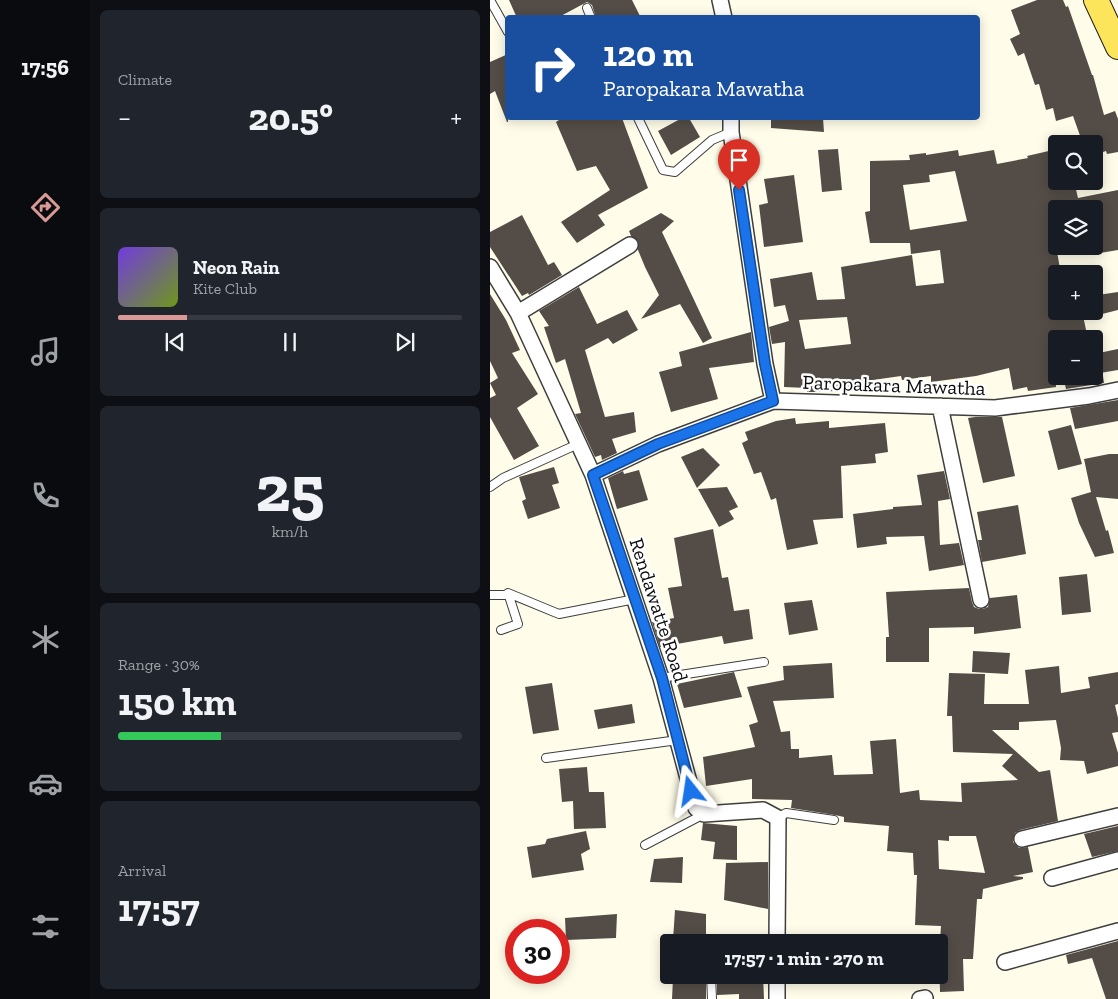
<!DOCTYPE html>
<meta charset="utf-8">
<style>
:root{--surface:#171b24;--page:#20242c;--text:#f1f3f6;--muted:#9ea1a6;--line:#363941;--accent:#da9896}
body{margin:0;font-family:"Zilla Slab",serif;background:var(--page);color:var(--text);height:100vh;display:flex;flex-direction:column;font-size:19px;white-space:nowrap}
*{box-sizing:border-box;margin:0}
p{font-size:16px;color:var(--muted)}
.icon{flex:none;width:28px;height:28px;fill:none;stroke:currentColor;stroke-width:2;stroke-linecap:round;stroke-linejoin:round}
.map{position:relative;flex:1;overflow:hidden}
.side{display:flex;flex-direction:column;gap:10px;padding:10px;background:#0d0f14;width:400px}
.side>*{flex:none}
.hud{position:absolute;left:15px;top:15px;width:475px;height:105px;border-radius:5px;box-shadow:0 2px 12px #0003;background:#1a4fa0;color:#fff;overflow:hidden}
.fabs{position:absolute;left:558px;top:135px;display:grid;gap:10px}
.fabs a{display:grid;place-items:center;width:55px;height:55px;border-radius:5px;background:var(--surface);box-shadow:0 2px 12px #0003;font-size:25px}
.speed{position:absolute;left:15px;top:919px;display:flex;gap:10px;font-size:25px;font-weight:700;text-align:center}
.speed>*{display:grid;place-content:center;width:65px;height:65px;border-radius:50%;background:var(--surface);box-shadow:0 2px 12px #0003;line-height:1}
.speed .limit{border:8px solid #d22;background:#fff;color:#111}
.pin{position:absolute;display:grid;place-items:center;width:42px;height:42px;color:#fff;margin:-51px -21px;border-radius:50% 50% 50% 0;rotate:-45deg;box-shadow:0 0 5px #0007}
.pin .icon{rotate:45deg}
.me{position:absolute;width:55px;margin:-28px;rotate:345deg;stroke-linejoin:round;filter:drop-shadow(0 0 4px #0008)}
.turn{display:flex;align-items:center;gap:18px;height:105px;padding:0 15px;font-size:22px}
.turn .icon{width:65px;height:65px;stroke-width:2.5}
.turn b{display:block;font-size:35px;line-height:42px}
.big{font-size:38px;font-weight:800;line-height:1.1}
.side .widget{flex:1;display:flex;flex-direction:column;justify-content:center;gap:8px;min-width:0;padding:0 18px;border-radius:8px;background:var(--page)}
.side .dial{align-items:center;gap:0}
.dial b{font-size:65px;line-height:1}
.song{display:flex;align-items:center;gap:15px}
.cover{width:60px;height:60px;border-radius:8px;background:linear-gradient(135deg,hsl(260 70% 55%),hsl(80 70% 35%))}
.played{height:5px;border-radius:2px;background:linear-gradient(90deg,var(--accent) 20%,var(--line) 20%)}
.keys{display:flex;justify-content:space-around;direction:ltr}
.heat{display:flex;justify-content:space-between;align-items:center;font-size:28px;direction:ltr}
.charge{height:8px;border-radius:4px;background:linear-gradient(90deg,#34c759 30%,var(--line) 0)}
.trip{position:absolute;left:170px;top:934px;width:288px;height:50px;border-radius:5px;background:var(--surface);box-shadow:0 2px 12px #0003;font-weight:800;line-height:50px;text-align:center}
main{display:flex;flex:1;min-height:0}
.menu{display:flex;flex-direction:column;width:90px;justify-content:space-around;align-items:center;background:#090b0e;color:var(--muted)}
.menu .icon{width:35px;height:35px}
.menu .selected{color:var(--accent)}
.menu b{font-size:22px;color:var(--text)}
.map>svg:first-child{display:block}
.building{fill:#544d47;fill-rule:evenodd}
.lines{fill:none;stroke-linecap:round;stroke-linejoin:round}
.service-casing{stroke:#3e3e3e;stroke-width:10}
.minor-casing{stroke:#3e3e3e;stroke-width:18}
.primary-casing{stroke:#1c1c1c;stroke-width:26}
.service{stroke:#fff;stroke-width:8}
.minor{stroke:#fff;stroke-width:15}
.primary{stroke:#fde55b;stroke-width:24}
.route-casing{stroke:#114b97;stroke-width:12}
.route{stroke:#1a73e8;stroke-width:9}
.labels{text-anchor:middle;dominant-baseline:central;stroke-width:5;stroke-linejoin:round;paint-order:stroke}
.street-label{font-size:20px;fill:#0b0b0b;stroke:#fff}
</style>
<main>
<nav class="menu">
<b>17:56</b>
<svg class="icon selected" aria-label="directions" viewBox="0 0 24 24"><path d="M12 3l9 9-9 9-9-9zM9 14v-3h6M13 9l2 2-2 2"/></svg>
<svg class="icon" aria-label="music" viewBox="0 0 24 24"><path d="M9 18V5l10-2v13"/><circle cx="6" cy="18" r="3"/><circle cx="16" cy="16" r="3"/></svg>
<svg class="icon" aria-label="phone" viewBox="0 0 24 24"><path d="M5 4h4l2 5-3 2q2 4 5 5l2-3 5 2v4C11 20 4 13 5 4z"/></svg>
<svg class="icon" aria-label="climate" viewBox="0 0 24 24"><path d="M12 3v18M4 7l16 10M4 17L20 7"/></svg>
<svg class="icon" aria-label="car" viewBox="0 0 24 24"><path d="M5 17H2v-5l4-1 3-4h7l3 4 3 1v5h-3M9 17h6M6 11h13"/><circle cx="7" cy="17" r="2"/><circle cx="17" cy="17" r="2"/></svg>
<svg class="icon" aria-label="filters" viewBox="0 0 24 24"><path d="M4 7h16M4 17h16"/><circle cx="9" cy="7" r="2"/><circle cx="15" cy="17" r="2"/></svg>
</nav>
<section class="side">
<div class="widget"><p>Climate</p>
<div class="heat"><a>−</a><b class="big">20.5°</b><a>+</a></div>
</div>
<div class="widget">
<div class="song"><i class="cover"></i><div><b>Neon Rain</b><p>Kite Club</p></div></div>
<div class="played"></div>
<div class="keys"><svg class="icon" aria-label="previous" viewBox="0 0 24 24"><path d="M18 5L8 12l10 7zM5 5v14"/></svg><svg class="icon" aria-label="pause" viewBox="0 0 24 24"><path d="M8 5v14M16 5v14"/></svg><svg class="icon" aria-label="next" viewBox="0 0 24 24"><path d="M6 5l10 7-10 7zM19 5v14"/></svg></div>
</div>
<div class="widget dial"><b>25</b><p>km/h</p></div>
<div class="widget"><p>Range · 30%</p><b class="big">150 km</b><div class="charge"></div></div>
<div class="widget"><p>Arrival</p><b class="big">17:57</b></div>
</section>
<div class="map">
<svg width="628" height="999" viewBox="0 0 628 999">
<rect width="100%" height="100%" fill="#fffde9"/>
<path class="building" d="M19 0H142L151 18H106L102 5 97 2 67 18H27Z
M547 0H573L576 7 578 6 602 75H603L614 115 625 111 628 119V152L617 154 616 151 604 155V144H593L583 116 566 121 563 108 556 110 549 84 545 85 534 53 528 56 520 39 530 34 521 10Z
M18 54V122H17L5 91 0 94V62Z
M72 118H132L158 188 108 215 115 225 87 243 71 222 120 190 106 166 87 171 66 122Z
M192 118H199L210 137 181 155 168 131Z
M281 118H333L334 132 281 128Z
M348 149 352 190 332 192 328 150Z
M468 150 469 156 504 150 507 164 538 158 537 156 563 150 566 166V181H584L588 198 628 190V250L604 254V209H562L565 219 562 220 566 234 564 235 571 274H566V311H592L598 339H566V387L538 391 537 387 523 390 519 368 486 376 441 382V376L412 380 411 376 383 380V384L360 387 361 389 334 392H317V388L294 387 295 342 282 344 279 327 302 320 299 321 295 305 284 307 280 279 322 272 327 300 355 299 351 267 422 255 426 286 454 283 450 250 421 254 420 243H380L375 212 380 211V161L420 160 419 155 436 153V155ZM465 171 477 221 420 230 413 185 440 182 439 175ZM357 317 361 344 315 349 309 320Z
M304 175 313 242 274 247 269 205 278 203 274 179Z
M171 213 184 221 172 232 222 338 213 343 190 304 151 319 169 295 155 267 148 250V241L141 236 139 231Z
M32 215 58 265 64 262 72 275 39 295 38 293 32 296 0 247V232Z
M89 287 107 324 137 310 148 330 123 344 118 338 95 350 115 417 144 412 146 432 122 439 127 453 112 460 111 455 105 457 85 414 91 413 75 359 66 363 54 327 59 326 49 311Z
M628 292V310L604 316V301L609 300 608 295Z
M0 294 16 320 30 350 22 353 48 394 27 408 49 446 24 460 0 417V398L6 395 0 383 8 378 0 361Z
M261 332 264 362 219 368 228 399 181 412 169 372 192 366 189 352Z
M628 349V370L604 374V354Z
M573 376H613L614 383 576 389Z
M628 400V421L585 429 580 408Z
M485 417H512L525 476 493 483 478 418Z
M305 418 306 424 339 421V428L395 423 398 452 385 454 386 463 351 466 353 518 323 520 328 544 297 550 286 498 281 500 271 472 264 474 252 443 258 440 255 432 286 421Z
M581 425 592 464 568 470 558 431Z
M213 448 230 465 207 488 191 457Z
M619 454H628V499L606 497 616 531 618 530 624 553 605 557 589 523 581 498 601 492 594 459Z
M64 467 69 483 62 485 70 508 38 519 32 501 36 499 29 477Z
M149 470 158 500 127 509 118 478 133 471 134 474Z
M454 471 460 499 448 501 450 545 469 543 474 565 439 571 434 536 396 537 397 544 367 548 363 514 403 509V507L432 505 427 475Z
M237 487 248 507 239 511 244 519 229 527 208 489Z
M528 505 536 554 492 562 488 540H492L487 512Z
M223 529 232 578 238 577 244 611 259 609 263 639 234 644 232 636 170 647 162 622 184 618 178 588 192 586 184 538Z
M597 574 601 612 572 615 569 577Z
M479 588 482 602 484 607 489 609H493L498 607 500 598 527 595 531 628 484 634V627L439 628V662H396V637H399L396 592Z
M322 600 328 630 299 635 294 603Z
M483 651 520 653 518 674 482 672Z
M342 663 344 698 283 701 291 732 300 731 301 749H309V758L342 755 344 775 383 774 380 741 406 739 410 793 429 790 430 800 472 802 471 783 528 780 512 766 523 754 463 752 462 716H457L459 673 495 674 494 704H539L535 670 569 666 571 693 600 688 598 677 628 672V704L625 705 628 718V732L622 733 628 753V766L597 774 594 761 570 760 571 748 566 720 529 722V730H502L549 772 560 770 568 821 530 830 525 833 523 842 529 848 538 847 543 872 523 876 533 877V879L493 889 492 899H487L483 959H473L474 991 450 992 449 956 451 926 425 925 427 875H424L423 853 397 851 399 826 354 822V817L345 815 301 808 302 800 262 799V779L216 786 213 757 265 747 259 725 268 722 257 687 294 680 293 666ZM459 836H486L495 873 449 869 448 840 459 841Z
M244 672 252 697 194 708 187 684Z
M62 683 69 730 43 734 35 687Z
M142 704 145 723 108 729 104 710Z
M97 767 99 792H114L116 828 84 829 83 801 72 802 69 769Z
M213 823 247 826V860L223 859 225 842 211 840Z
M628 826V851L602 857 594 834Z
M96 831 100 849 91 854 94 870 42 878 37 847 55 844 57 839Z
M193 857 192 883 160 882 164 859Z
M278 862V909L234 900 236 863Z
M185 910 216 914V942L183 940Z
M127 914 126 938 76 940 75 918Z
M628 941V999H616L602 958 578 964 576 955Z
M229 975H273L274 999H249V994L227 995V982H229Z
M183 978 216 981V999H182Z"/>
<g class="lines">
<g class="service-casing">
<path id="service" d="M0 0 18 32
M97 8 101 18
M148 118 173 170 185 172 222 140 241 132
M0 487 13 478 88 444
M0 595H19
M11 630 28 624 18 593 69 614 145 599
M171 678 274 662
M56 758 188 740
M288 818 296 813 344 820
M155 845 214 814
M221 975 222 999"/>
</g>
<g class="minor-casing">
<path id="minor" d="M230 0 234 18
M241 118V132L275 364 283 401
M0 267 28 313 103 475 171 678 206 808 214 814 273 810 288 818 287 942
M28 313 140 245
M450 406 491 600
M103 475 168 444 283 401 505 408 599 396 628 390
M532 839 628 816
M562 878 628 860
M515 962 628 931
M287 999V975
M430 999 435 998"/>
</g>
<g class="primary-casing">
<path id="primary" d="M606 0 628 47"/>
</g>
<use href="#service" class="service"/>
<use href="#minor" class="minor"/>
<use href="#primary" class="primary"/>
</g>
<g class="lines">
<g class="route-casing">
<path id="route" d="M201 791 172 678 103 475 168 444 283 401 275 364 249 190"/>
</g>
<use href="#route" class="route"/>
</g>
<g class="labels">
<g class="street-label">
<text transform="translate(404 385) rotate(2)">Paropakara Mawatha</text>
<text transform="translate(169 610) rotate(72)">Rendawatte Road</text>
</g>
</g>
</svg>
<div class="fabs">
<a><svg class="icon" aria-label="search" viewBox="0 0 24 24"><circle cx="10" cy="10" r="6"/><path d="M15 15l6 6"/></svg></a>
<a><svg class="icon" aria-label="layers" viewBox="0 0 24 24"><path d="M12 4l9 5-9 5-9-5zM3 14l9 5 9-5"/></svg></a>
<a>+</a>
<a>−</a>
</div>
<div class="speed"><div class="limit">30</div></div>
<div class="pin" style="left:249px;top:190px;background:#d93025"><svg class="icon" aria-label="arrive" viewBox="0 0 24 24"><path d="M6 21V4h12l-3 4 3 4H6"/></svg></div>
<svg class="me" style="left:201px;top:791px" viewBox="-20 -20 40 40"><path d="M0-17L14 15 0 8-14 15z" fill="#1a73e8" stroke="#fff" stroke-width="4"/></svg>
<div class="trip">17:57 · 1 min · 270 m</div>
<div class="hud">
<div class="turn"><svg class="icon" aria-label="right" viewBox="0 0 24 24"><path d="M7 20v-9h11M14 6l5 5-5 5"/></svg><div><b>120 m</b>Paropakara Mawatha</div></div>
</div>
</div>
</main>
